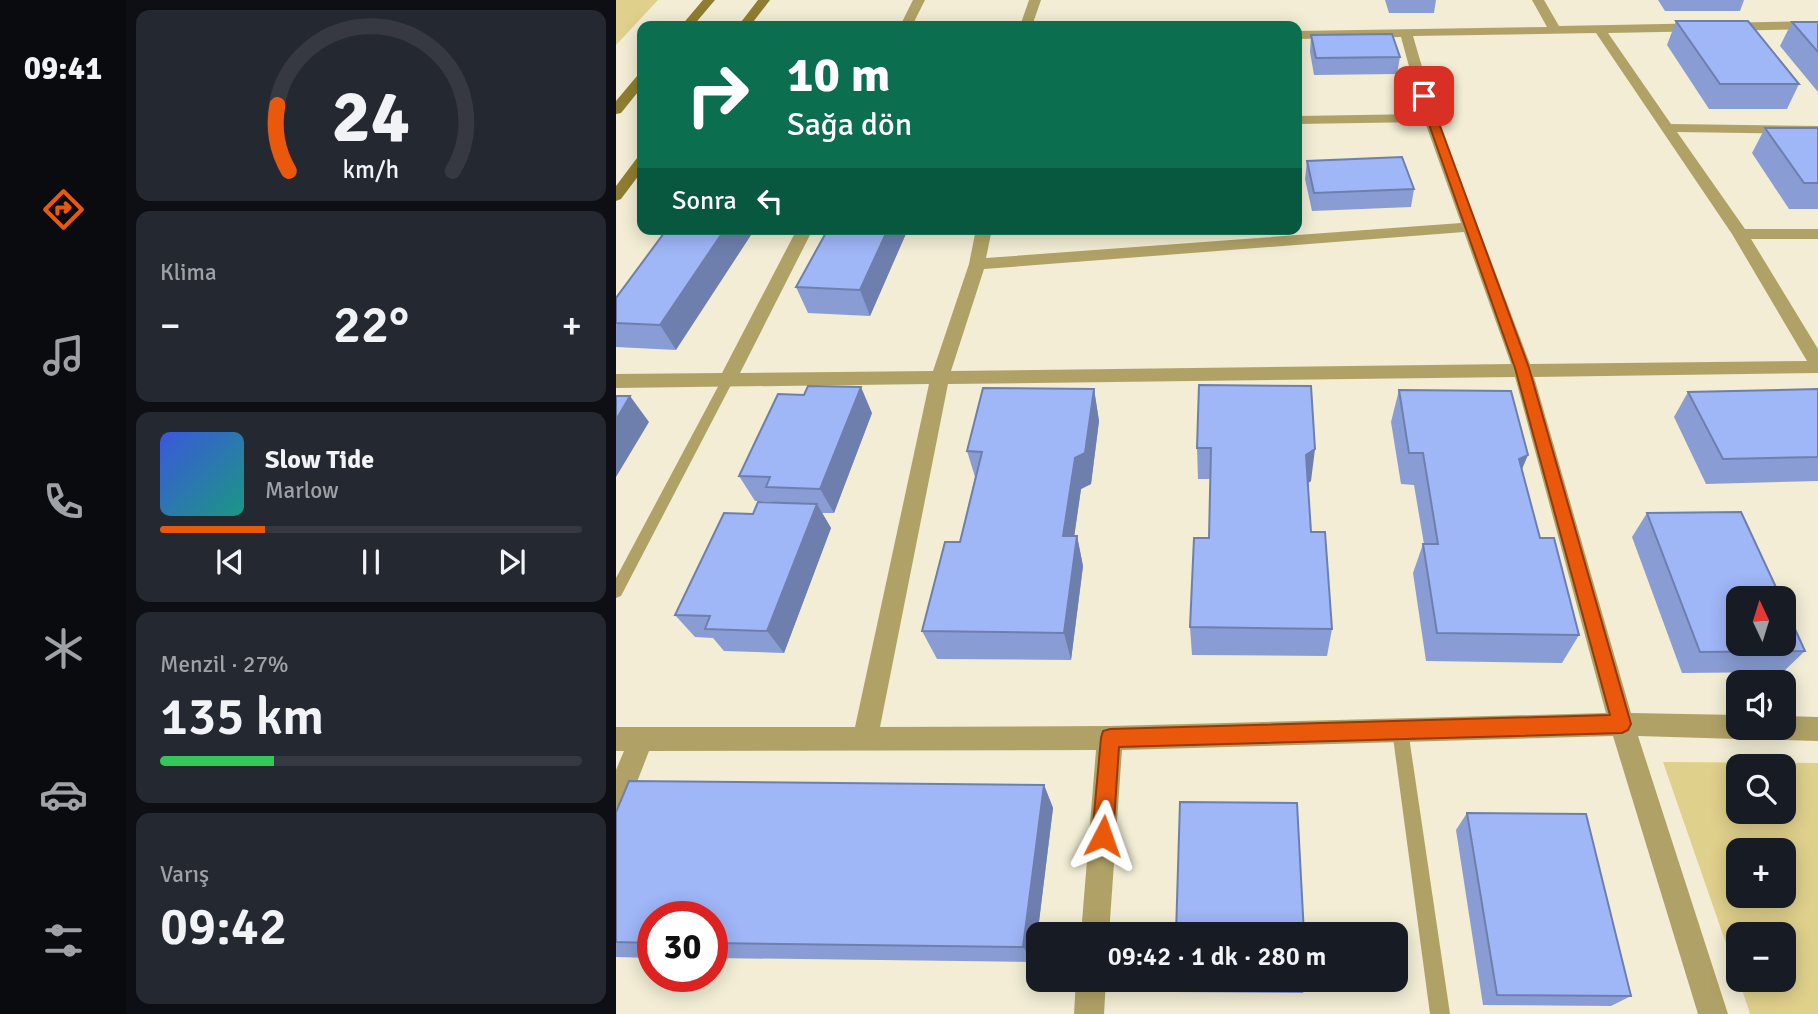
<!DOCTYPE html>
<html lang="tr">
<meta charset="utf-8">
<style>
:root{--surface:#171b24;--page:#242831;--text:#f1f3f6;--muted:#9ea1a6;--line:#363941;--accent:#ea580c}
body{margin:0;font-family:Signika,sans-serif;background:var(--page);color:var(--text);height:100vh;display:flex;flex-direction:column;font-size:26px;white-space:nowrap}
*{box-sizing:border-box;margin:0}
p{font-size:23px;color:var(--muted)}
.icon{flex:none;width:38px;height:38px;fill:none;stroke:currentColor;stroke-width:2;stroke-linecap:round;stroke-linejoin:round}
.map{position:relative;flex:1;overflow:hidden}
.side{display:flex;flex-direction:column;gap:10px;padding:10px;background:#0d0f14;width:490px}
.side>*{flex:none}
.banner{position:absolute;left:21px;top:21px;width:665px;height:214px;border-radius:14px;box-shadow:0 4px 18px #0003;background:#0b6e4f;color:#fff;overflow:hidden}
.needle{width:46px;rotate:356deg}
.fabs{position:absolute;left:1110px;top:586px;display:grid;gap:14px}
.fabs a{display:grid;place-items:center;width:70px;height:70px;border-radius:14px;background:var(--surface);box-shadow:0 4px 18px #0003;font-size:35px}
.speed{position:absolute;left:21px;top:901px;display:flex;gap:14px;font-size:35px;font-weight:700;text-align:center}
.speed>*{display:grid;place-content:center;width:91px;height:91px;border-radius:50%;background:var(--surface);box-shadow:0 4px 18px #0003;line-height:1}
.speed .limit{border:10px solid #d22;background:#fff;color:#111}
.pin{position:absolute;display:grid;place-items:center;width:60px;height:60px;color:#fff;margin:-30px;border-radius:14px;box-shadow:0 4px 10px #0006}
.me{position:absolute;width:77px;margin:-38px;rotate:4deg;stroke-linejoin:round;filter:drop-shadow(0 0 5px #0008)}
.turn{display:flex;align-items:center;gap:24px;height:147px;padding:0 35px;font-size:32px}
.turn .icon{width:91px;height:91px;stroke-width:2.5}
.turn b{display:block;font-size:49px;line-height:60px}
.then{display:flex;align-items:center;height:66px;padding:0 35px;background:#0003;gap:14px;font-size:26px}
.big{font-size:52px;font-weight:600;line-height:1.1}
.side .tile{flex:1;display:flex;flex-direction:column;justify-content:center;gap:10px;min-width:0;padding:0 24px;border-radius:14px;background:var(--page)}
.side .dial{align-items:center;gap:0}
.dial svg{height:182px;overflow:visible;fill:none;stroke:var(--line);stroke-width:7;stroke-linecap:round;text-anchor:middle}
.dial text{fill:var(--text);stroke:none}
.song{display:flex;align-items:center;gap:21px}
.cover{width:84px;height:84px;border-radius:10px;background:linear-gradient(135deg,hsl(230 70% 55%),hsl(170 70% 35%))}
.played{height:7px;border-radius:4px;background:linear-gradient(90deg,var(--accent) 25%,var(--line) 25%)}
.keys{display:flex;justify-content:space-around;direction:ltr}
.heat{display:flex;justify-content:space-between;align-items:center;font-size:38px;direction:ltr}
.charge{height:10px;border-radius:5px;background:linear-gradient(90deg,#34c759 27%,var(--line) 0)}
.trip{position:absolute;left:410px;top:922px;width:382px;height:70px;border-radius:14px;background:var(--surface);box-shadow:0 4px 18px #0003;font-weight:600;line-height:70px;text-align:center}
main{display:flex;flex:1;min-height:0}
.dock{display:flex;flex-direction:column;width:126px;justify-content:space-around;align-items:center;background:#090b0e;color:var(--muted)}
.dock .icon{width:49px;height:49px}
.dock .on{color:var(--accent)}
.dock b{font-size:32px;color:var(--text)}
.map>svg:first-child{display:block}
.green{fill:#dfd08b;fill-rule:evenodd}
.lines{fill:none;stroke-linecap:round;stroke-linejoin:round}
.service{fill:#b0a266;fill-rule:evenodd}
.minor{fill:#b0a266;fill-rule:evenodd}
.secondary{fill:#8f7e31;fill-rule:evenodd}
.wall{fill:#899dd4}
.shaded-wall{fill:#6f7fad}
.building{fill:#9fb6f7;stroke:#6f7fad;stroke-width:2}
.route{fill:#ea580c;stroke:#983908;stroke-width:2}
</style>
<main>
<nav class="dock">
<b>09:41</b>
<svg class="icon on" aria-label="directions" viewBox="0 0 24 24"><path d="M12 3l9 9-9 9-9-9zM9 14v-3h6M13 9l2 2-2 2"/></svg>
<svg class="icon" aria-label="music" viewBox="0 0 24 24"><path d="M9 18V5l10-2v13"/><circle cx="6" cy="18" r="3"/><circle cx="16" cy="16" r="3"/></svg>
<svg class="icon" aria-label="phone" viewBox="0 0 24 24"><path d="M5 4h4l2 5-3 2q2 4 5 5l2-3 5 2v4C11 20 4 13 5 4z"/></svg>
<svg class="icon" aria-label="climate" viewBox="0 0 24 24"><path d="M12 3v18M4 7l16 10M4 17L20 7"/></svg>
<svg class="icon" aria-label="car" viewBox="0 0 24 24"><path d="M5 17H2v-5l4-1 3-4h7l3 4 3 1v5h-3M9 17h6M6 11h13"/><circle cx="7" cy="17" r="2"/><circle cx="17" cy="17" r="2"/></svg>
<svg class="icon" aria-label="filters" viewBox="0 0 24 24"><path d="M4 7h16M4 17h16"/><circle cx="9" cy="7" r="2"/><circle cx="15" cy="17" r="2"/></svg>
</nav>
<section class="side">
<div class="tile dial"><svg viewBox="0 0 100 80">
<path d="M14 69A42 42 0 1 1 86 69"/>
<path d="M14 69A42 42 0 0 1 9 40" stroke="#ea580c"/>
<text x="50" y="56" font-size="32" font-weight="700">24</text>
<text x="50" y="72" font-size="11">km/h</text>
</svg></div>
<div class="tile"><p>Klima</p>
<div class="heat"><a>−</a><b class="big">22°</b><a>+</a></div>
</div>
<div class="tile">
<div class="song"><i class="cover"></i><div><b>Slow Tide</b><p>Marlow</p></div></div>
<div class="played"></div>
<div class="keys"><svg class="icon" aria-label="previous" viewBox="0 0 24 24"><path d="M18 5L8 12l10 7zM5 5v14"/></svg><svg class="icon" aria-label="pause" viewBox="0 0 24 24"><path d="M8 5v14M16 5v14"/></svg><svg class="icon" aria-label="next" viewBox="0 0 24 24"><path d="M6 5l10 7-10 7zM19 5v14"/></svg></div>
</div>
<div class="tile"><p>Menzil · 27%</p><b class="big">135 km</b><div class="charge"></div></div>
<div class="tile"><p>Varış</p><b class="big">09:42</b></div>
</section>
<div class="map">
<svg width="1202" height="1014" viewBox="0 0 1202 1014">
<rect width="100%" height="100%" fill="#f2edd4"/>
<path class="green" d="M0 0H42L0 45Z
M1047 762 1202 763V1014H1134L1123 980H1167V934H1122V978ZM1122 766H1167V812H1122ZM1122 850H1167V896H1122Z"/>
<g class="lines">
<path class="service" d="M111 377 117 381 5 596 0 598V578L105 381Z
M784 722 790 724 792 730 834 1014H814L776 730 778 724Z"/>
<path class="minor" d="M297 0H309L296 26H284Z
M413 0H425L416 26H404Z
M916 0H928L943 26 1202 21V29L992 33 1055 124 1202 126V134L1061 132 1129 229H1202V239H1135L1202 349V373L918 377 1015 713 1122 715V728H1134L1131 735 1122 739 1022 736 1112 1014H1082L997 736 506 750 493 934H465L480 750 33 751 9 813 0 817V770L8 751H0V727H239L313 384 0 388V374L106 373 181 229H197L124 373 317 371 353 264 360 229H376L370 258 845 223 809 122 681 124V116L806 114 785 37 681 39V31L931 27ZM980 33 1116 234 1191 361 914 364 821 118 797 36ZM848 232 895 364 335 371 368 269ZM899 377 990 713 494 726 264 727 332 384Z
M1167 716 1202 717V741L1167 740 1158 736 1154 728H1167Z
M460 980H490L488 1014H458Z"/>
<path class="secondary" d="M87 0H99L77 26H65Z
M142 0H154L134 26H122Z
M26 75V87L5 113 0 114V101L21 76Z
M26 157V171L5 199 0 201V186L21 158Z"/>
</g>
<path class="wall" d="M769 0H820L818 13H773Z
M1042 0H1128L1124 11H1049Z
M1060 21 1183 84 1171 109H1093L1051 45Z
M1176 22H1202V92L1164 46Z
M695 35 784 57 781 74 698 75 694 52Z
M1149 128H1202V209H1173L1136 153Z
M691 161 798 189 795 207 696 211 689 179Z
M51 229 60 350 0 347V298Z
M212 229H292L254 316 192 313 180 287Z
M583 385 695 481 692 483 695 532 716 629 711 656 576 655 574 627 593 538 595 479H582L581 448Z
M478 389 483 421 475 484 465 489 458 536H461L467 566 455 660 321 659 306 631 344 542 359 477 351 451Z
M1202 389V481L1090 484 1058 417 1072 392Z
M783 390 906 469 924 538 963 635 946 663 810 661 797 573 807 544H808L798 485 785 484 775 422Z
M256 413 218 513H206L215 528 168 653 108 651 97 638 79 637 59 615 137 514 159 502 139 501 123 476Z
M1031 513 1189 651 1167 672 1066 673 1016 537Z
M428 785 437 808 418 962 96 958V917H37V958L0 957V812Z
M851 813 1015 996 995 1006 867 1005 840 830Z
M558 981 691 982 687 993 560 992Z"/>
<path class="shaded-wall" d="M109 229H139L60 350 44 325Z
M272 229H292L254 316 244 290Z
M245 387 256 413 218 513 204 489Z
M478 389 483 421 475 484 465 489 454 566 447 536 459 458Z
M14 396 33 422 0 477V420Z
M699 449 695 481 687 486 690 455Z
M912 455 899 486 903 459Z
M201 504 215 528 168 653 151 631Z
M461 536 467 566 455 660 448 633Z
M428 785 437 808 418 962 407 947Z"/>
<path class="building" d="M1060 21H1132L1183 84H1104Z
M1176 22H1202V52Z
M776 34 784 57 700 58 695 35Z
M1149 128H1202V183H1188Z
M786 157 798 189 698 193 691 161Z
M51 229H109L44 325 0 323V298Z
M212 229H272L244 290 180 287Z
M583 385 695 386 699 449 690 455 695 532H709L716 629 574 627 578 538H593L595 448H581Z
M192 386 245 387 204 489 150 487 154 477 123 476 162 394 188 395Z
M367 388 478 389 469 453 459 458 447 536H461L448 633 306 631 329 542H344L366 452 351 451Z
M1202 389V457L1107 459 1072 392Z
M783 390 895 391 912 455 903 459 924 538H938L963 635 821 633 807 544H822L807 453H793Z
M0 396H14L0 420Z
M142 502 201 504 151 631 89 629 94 616 59 615 108 513 137 514Z
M1125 512 1165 598H1122V644H1167V603L1189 651 1084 652 1031 513Z
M13 781 428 785 407 947 96 943V917H37V943L0 942V812Z
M564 802 681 803 688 934H560Z
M851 813 970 814 1015 996 881 995Z
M558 980H691V982L558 981Z"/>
<path class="route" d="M808 93 813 96 913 368 1015 724 1012 730 1006 733 503 747 497 836 494 843 487 846 479 843 476 836 485 738 487 731 494 729 994 715 899 368 803 96Z"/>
</svg>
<div class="fabs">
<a><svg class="needle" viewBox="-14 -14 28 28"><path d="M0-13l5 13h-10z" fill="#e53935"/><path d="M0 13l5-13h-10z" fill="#9ea1a6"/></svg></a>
<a><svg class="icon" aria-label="sound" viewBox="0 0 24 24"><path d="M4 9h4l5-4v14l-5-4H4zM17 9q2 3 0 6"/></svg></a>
<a><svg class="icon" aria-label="search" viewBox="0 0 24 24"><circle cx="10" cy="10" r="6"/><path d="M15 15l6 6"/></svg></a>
<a>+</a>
<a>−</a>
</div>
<div class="speed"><div class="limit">30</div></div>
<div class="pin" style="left:808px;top:96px;background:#d93025"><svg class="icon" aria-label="arrive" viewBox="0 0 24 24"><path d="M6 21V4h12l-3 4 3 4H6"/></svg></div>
<svg class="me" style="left:487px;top:836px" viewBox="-20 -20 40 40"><path d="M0-17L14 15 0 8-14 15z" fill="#ea580c" stroke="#fff" stroke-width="4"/></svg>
<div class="trip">09:42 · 1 dk · 280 m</div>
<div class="banner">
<div class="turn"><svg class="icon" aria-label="right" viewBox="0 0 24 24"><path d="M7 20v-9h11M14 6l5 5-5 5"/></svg><div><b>10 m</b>Sağa dön</div></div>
<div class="then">Sonra<svg class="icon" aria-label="left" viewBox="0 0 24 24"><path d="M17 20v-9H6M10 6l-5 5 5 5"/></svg></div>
</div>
</div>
</main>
